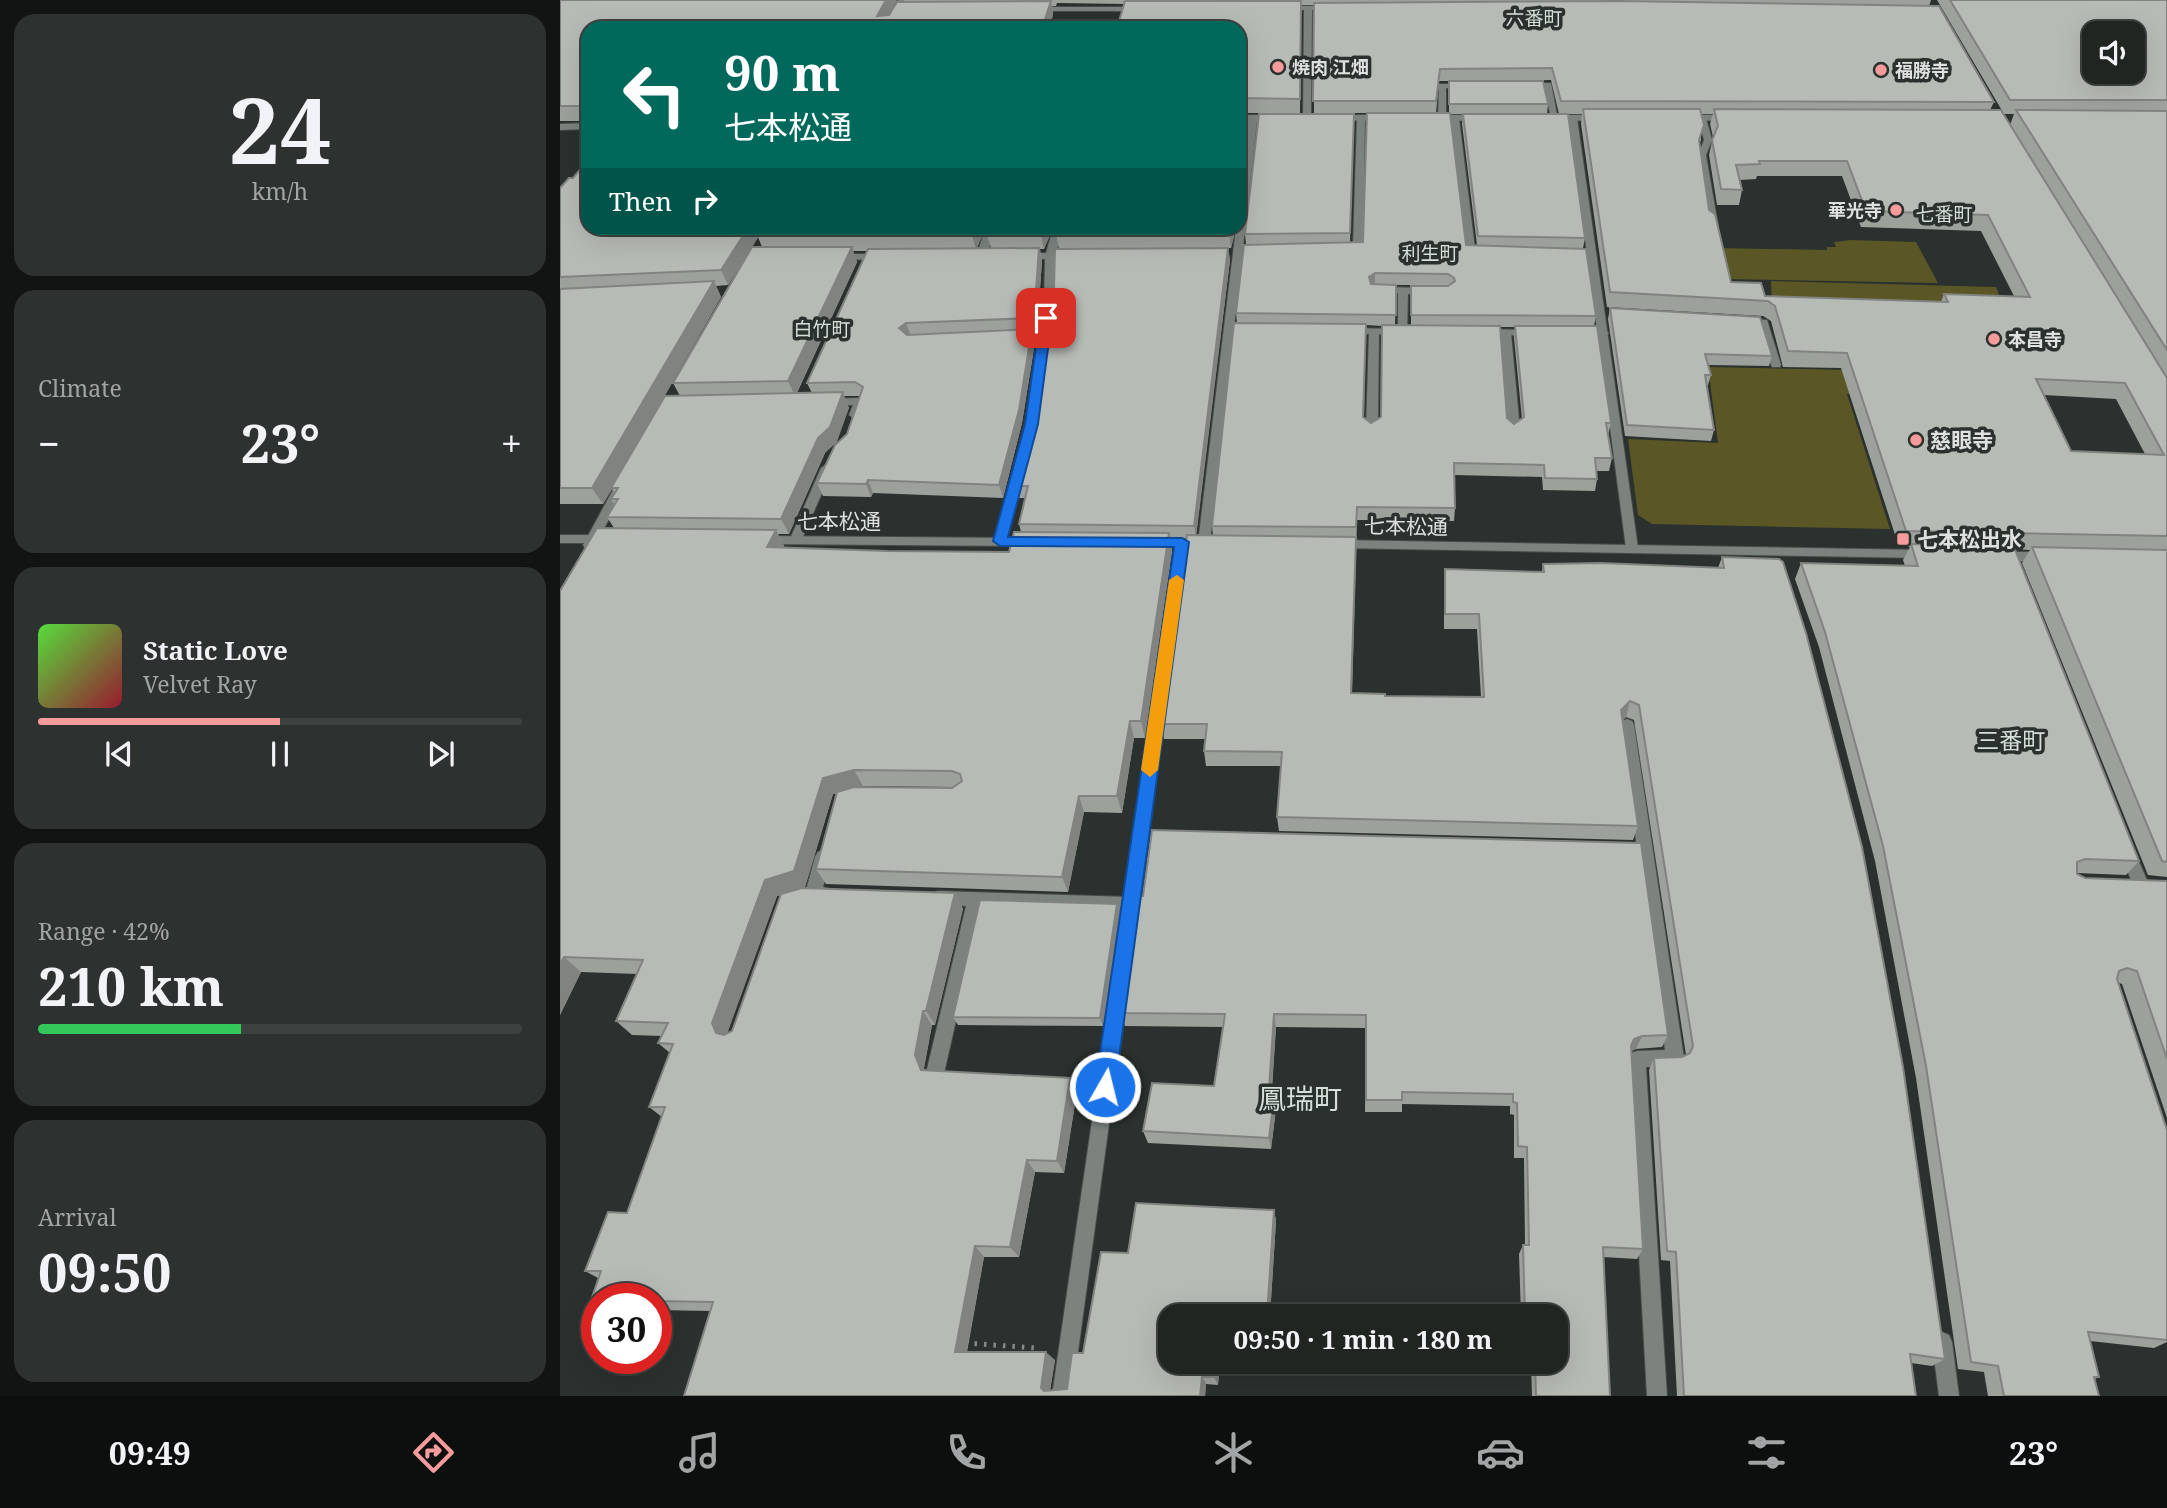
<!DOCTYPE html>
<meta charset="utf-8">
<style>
:root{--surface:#202522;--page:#2d312f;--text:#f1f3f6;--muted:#a2a5a5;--line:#3d4240;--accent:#f59b9b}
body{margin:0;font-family:"Noto Serif","Noto Sans JP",serif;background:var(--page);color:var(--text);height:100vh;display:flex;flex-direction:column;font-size:26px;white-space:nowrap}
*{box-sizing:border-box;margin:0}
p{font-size:23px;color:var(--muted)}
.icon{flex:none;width:38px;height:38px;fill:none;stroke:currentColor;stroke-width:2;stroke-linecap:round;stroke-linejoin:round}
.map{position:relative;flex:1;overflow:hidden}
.side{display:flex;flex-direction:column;gap:14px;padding:14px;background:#121413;width:560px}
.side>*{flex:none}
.guide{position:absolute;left:21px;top:21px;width:665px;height:214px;border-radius:21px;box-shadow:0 7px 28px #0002,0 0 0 2px var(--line);background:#00695c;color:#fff;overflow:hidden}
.controls{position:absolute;left:1522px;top:21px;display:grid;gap:14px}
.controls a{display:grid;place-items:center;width:63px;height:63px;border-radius:14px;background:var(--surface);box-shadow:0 7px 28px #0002,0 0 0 2px var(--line);font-size:35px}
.speed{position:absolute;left:21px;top:1283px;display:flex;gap:14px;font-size:35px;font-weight:700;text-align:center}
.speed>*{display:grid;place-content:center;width:91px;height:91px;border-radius:50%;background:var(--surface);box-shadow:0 7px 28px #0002,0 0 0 2px var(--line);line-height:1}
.speed .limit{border:10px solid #d22;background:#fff;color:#111}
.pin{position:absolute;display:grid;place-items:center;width:60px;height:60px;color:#fff;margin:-30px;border-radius:14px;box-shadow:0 4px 10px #0006}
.me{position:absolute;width:77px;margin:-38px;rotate:8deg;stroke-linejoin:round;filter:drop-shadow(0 0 5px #0008)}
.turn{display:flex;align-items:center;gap:24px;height:147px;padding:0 28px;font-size:32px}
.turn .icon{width:91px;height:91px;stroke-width:2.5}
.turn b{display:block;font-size:49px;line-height:60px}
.then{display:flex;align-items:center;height:66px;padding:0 28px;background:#0003;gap:14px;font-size:26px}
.big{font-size:52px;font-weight:700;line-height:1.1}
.side .widget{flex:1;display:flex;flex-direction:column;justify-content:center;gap:10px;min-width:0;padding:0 24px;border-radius:21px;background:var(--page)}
.side .dial{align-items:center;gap:0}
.dial b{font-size:91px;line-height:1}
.song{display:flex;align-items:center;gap:21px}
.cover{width:84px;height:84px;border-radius:10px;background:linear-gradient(135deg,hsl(110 70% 55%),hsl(350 70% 35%))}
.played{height:7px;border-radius:4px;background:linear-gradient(90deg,var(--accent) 50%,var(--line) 50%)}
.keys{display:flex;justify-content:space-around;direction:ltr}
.heat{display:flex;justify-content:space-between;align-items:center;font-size:38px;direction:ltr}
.charge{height:10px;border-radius:5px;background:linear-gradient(90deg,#34c759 42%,var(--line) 0)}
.trip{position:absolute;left:598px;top:1304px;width:410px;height:70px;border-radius:21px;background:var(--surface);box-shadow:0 7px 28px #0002,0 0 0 2px var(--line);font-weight:700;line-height:70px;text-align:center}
.tabs{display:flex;height:112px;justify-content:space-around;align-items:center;background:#0d0f0e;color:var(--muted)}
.tabs .icon{width:49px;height:49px}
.tabs .active{color:var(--accent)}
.tabs b{font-size:32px;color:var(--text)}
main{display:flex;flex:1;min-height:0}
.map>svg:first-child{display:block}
.green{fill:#5a5625}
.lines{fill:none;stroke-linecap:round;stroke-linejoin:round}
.service-casing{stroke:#494d4a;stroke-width:2}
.minor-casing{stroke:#494d4a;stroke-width:2}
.tertiary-casing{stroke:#494d4a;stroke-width:2}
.path{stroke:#868b88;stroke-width:5;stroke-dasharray:2.5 7;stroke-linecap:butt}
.service{fill:#7c837f;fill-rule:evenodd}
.minor{fill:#7c837f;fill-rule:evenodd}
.tertiary{fill:#7c837f;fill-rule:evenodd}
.wall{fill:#9da19c;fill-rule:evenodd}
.shaded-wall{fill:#80837f}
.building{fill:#b7bbb5;stroke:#80837f;stroke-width:2;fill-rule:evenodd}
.route{fill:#1a73e8;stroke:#114b97;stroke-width:2}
.slow{fill:#f59e0b}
.poi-dot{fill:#f59b9b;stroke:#2b312e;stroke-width:2.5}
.labels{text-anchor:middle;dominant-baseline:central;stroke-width:7;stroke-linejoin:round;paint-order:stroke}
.far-poi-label{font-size:18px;font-weight:bold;fill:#dee1df;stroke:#2b312e;text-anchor:start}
.far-neighbourhood-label{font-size:19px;fill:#d7dfda;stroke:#2b312e}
.poi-label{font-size:21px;font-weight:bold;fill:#dee1df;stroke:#2b312e;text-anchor:start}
.street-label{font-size:21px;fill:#dee1df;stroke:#2b312e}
.neighbourhood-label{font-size:23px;fill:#d7dfda;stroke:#2b312e}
.near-neighbourhood-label{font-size:28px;fill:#d7dfda;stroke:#2b312e}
</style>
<main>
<section class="side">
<div class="widget dial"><b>24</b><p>km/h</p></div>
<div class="widget"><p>Climate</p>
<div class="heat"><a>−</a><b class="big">23°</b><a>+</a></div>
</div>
<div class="widget">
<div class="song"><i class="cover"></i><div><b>Static Love</b><p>Velvet Ray</p></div></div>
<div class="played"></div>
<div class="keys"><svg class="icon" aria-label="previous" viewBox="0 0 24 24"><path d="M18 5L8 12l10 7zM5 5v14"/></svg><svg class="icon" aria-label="pause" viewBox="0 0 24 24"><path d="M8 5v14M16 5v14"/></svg><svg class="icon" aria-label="next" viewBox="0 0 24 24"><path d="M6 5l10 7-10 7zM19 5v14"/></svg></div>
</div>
<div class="widget"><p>Range · 42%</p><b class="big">210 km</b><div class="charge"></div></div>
<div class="widget"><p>Arrival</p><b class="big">09:50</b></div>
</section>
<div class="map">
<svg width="1607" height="1396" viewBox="0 0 1607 1396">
<rect width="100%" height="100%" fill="#2b312e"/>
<path class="green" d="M1291 240 1356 242 1378 283 1166 279 1157 248 1267 250V247H1276L1274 242Z
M1211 281 1436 287 1445 310 1212 309Z
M1148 367 1338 371 1346 395 1287 394 1330 529 1092 524 1078 515 1068 439 1158 443Z"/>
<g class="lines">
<g class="service-casing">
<path id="service" d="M963 83H991L998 120 991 118 984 87H966L962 85Z
M879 84H908L912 86 908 88H886V118L882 121 878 118Z
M801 115 805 118 803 249C799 254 788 254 784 249L793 246 797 118Z
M895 115 899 118 915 249 926 252C921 257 910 257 905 252L891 118Z
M1013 115 1017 118 1078 548 1072 552 1066 548 1009 118Z
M1142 115 1146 118 1152 140 1146 155 1158 225 1153 228 1148 225 1138 155 1144 140 1138 118Z
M425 228H435L426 258 421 261 416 258Z
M493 228H503L496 253H511L516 256 511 259H495L494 301 477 424 446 541 440 545 434 541 465 424 484 301 485 259H465L460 256 465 253H486Z
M276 254H322L327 257 322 260 273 259V255Z
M820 287 869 288 874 291 869 294H848L847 334H839L838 332V293L816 292 815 290Z
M1183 318 1207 320 1221 365 1220 367H1212L1211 365 1199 325 1179 323V319Z
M814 329 819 332 818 429 812 433 806 429 809 332Z
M946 330 951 333 960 430 954 434 948 430 941 333Z
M300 398 306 401 301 415 295 419 289 415 293 405H269L263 402 269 399Z
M267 464 273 468 241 541 239 544H231L229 541 261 468Z
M1067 719 1072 721 1074 725 1124 1058 1121 1064 1115 1066 1086 1067 1107 1396H1087L1068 1059 1071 1053 1077 1051 1105 1050 1060 725 1062 721Z
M1567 843 1572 845 1589 885 1587 890 1581 892 1575 890 1559 850 1562 845Z
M263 850 268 852 271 857 263 887 270 889 272 894 270 899 264 901 247 899 245 894 255 857 258 852Z
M378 891 570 897 576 899 578 904 576 909 570 911 422 906 385 1069 382 1075 376 1077 370 1075 367 1069 406 906 372 903 370 898 372 893Z
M1382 1332 1389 1335 1392 1342 1399 1396H1379L1372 1342 1375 1335Z"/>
</g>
<g class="minor-casing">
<path id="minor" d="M338 0H346L331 28H323Z
M725 6H771L775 8 771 10H752L751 118 747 121 743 118 744 10H722L721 8Z
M473 7H582L586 9 582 11H470V7Z
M679 115H716L720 118 716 121H697L650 543 644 547 638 543 676 228H679V199L688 121H679Z
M775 115H825L829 118 825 121 772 120V116Z
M873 115H919L923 118 919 121 870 120V116Z
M992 115H1038L1042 118 1038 121 989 120V116Z
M1125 115H1171L1175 118 1171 121 1122 120V116Z
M28 123V129L0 130V124Z
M789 328 839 329 844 332 839 335 785 333 784 331Z
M922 329 972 330 977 333 972 336 918 334V330Z
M1020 330H1044L1049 333 1044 336 1016 335 1015 333Z
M61 482 67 486 35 545 33 548H25L23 545 55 486Z
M622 539 628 543 512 1396H492L616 543Z"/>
</g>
<g class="tertiary-casing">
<path id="tertiary" d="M0 535H48L54 539 48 543H0Z
M204 536 468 538 474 542 468 546 204 544 198 540Z
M593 538 643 539 649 543 643 547 593 546 587 542Z
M778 540 1363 550 1369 554 1363 558 778 548 772 544Z
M1440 552H1486L1492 556C1484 563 1442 563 1434 556Z"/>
</g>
<path class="path" d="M405 1343 476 1348"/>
<use href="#service" class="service"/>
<use href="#minor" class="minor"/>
<use href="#tertiary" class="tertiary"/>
</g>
<path class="wall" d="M0 0 329 15 344 2V0H1371L1369 6 1434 102 1430 110 1450 125 1454 114H1444L1377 0H1607V877L1588 875 1462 563 1470 550 1455 549 1579 861 1566 875 1517 873V874L1525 878 1607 881V1118L1562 984 1559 983 1607 1130V1342L1594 1348 1530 1341 1539 1377 1535 1379 1539 1396H1428L1424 1372 1398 1369 1356 1078 1315 861 1259 647 1235 579 1241 563 1345 566 1343 560 1350 547H1339L1281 368 1223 367 1211 321 1203 316 1047 307 1021 124 1022 114H999L991 80 922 81 988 104 987 114H890L906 245H917L902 124 903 114 1025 238 1023 248 1036 316 1034 326 1051 423 1048 435 1052 458 1049 471H1036L1037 479 1035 491 983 490 982 477 894 475 895 508 894 521 797 520 792 693 825 696 921 697 917 629H884V585L885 569 982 572 983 564 1158 568 1162 557 1385 1359 1372 1366 1351 1363 1356 1396H1117L1110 1261 1101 1260 1089 1070 1094 1058 1122 1057 1126 1055 1074 720 1066 717 1063 720 1078 826 1073 840 719 831 717 817 721 766H646L644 751 645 739H604L601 724 627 538 610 537 612 551 585 738H574L562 813 524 812 508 892 266 884 256 869 277 794H273L245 887 238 889 395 893 403 909 375 1025H372L364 1068 365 1071 517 1091 504 1173 475 1172 459 1257H424L407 1352 495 1360 490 1391 507 1389 568 1253 714 1210 716 1221 710 1316H611V1362H660L658 1385 646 1384 645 1396H124L150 1311 96 1310V1298H37V1303L31 1300 38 1278 25 1271 67 1213 102 1117 89 1107 110 1053 98 1043 102 1036 72 1035 56 1021 77 974 21 972 0 1015V591L54 528 47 517 55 505 51 499 55 493 52 489 43 504H0V188L28 228H425L417 248H431L427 235 493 228 484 249H480L482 261 477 330 472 331 475 342 462 423 443 498 313 493 311 497 263 496 257 483 287 434 300 396H284L289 408 265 453 229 534H218L225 548 327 551 449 552 461 532 459 524 465 498H459L456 486 476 412 499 249 496 234 676 228 671 248H668L670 260 636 535H653L652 526 677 323 676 313 686 244 685 234 794 114 790 242H803L807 113H754V5H741L740 113H684L685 124 679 195V28L564 4 497 3 496 6H492L493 15 489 28H28V121H0ZM879 81H889V113H876ZM1141 114H1153L1150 124 1153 137 1149 155 1157 205H1179L1182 190 1180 180 1196 179 1197 176H1282L1301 227 1421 231 1454 296 1384 294 1381 302 1205 296 1171 282 1149 210 1139 145 1141 140ZM198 237 202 247H192ZM293 251H307L247 383 252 393H237L297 262ZM183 261 113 383 120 396 76 446 161 297 156 286 168 285ZM836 285H887L851 286V325H835ZM806 325 822 326 821 417 811 423 804 417ZM940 327H955L954 338 962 419 954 424 947 418ZM1484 395 1556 399 1585 454 1511 451ZM303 786 393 787H300ZM221 895 172 1031 167 1033 217 896Z
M1050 308 1212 356 1209 366 1148 365 1151 375 1148 385H1147L1154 430 1151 441 1065 436 1048 319Z
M576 896 1108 1035 1102 1047 1076 1049 1071 1051 1083 1249 1077 1259 1043 1257 1050 1396H972L971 1362H996V1316H961L959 1254 963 1245H965L964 1158H954V1115L950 1114V1106L842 1104V1112H805L806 1028 716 1027 712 1089H715L717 1101 711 1149 588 1143 583 1131 654 1086 663 1027 565 1026 560 1013Z
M557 904 560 913 543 1026 398 1025 393 1017Z"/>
<path class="shaded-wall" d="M326 0H337L322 28 317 16Z
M491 1 493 15 489 28H482Z
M684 109 685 124 679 195V165Z
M188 228H204L168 285 161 270Z
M415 228H425L416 250 412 235Z
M483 228H493L484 249 481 234Z
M671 228H676L671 248 669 233Z
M292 247 297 262 235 396 228 381Z
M479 248 482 261 477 330 474 318Z
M668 248 670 260 636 538 634 526Z
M815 273V284L809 288V277Z
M154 281 161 297 43 504 32 488Z
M346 323 351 336 344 341 339 328Z
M472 329 475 342 462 423 443 498 439 485Z
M283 392 289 408 277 442 265 453 229 534 221 519 258 438Z
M308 480 313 493 311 497 306 484Z
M216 530 225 548 207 547Z
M609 533 612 551 585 738 581 721Z
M1070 701 1066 717 1057 725 1061 710Z
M570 721 574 738 562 813 557 796Z
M294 770 303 786 273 794 245 887 217 896 166 1037 156 1033 152 1023 205 880 263 778Z
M519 796 524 812 508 892 502 877Z
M395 893 403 909 375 1025 366 1011Z
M557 904 560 913 543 1026 540 1018Z
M4 957 21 972 0 1015V965Z
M363 1011 372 1025 364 1068 370 1084 361 1070 355 1055Z
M714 1014 716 1027 711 1101 709 1088Z
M1082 1036 1076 1049 1069 1052 1074 1039Z
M510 1078 517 1091 504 1173 497 1161Z
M715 1089 717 1101 711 1149 709 1138Z
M467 1160 475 1172 459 1257 450 1247Z
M714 1210 716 1221 710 1316H707Z
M415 1246 424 1257 405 1360 395 1352Z
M486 1352 495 1360 489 1396 481 1388Z
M656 1362H660L658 1385 654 1377Z
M642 1377 646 1384 645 1396H640Z"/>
<path class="building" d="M0 0H326L317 16 329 15 337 2 491 1 482 28H28V106H0Z
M1390 0H1607V100H1450ZM1535 33H1573V72H1535Z
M565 1H741L740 99 679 98V28H557Z
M1059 1 1379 6 1434 102 1001 101 992 68 880 69 876 101H753L754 3Z
M889 81H983L988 104H889Z
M679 108 684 109 679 165Z
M1023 109H1140L1144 125 1139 140 1149 210 1155 214 1171 282 1201 283 1205 296 1388 302 1384 294 1470 297 1428 215 1306 211 1287 161H1199L1200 164 1176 165 1182 190 1161 189 1152 140 1158 126 1154 109 1441 110 1607 378V536L1346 531 1287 353 1228 351 1215 306 1208 301 1050 292ZM1476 379 1565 383 1604 455 1511 451Z
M1456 110 1607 111V350Z
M807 113H890L906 245 1026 249 1036 316 851 315V286H888L895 281 894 278 888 274 815 273 809 277 811 284 836 285V315L676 313 684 245 803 242Z
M699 114H794L790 233 685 234Z
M903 114H1008L1025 238 918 236Z
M28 160V228H188L161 270 0 277V188L9 178H13Z
M202 228H415L412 235 197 236Z
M429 228H483L481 234 427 235Z
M498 228H671L669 233 496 234Z
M192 247H292L228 381 113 383Z
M479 248 474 318 346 323 339 328 347 335 472 329 459 410 439 485 308 480 306 484 257 483 275 445 287 434 303 387 295 382 247 383 308 249Z
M668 248 634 526 459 524 468 486H456L476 412 494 289 495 249Z
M154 281 32 488H0V289Z
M1050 308 1200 317 1212 356 1145 354 1151 375H1145L1154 430 1067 425Z
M674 323 806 324 803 417 811 423 821 417 822 325 940 326 947 418 954 424 964 417 955 326H1037L1051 423H1046L1052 458H1035L1037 479 985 478 984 465 894 463 895 508 797 507 796 527 652 526Z
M283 392 270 427 258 438 221 519 47 517 58 499H51L58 488H51L105 396Z
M37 528 216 530 207 547 327 551 449 552 454 532 609 533 581 721H570L557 796H519L502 877 256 869 277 792 294 787 392 788 402 781 400 774 392 771 294 770 263 778 234 871 205 880 152 1023 156 1033 164 1035 172 1031 221 894 242 888 395 893 366 1011H363L355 1055 361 1070 510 1078 497 1161 467 1160 450 1247 415 1246 395 1352H486L481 1388 484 1391 507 1389 512 1353H523L541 1252 568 1253 576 1203 714 1210 707 1316 660 1315V1316H611V1362H656L654 1377H642L640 1396H124L153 1302 96 1301V1298H37V1300H31L41 1271H25L48 1212 67 1213 105 1107H89L113 1044 98 1043 108 1023 56 1021 83 960 4 957 0 965V591Z
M627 535 796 537 791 693 825 694V696L924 697 919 614H885V569L984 572 983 564 1041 563 1164 568 1162 557 1219 559 1223 562 1246 633 1302 847 1343 1067 1385 1359 1350 1354 1356 1396H1124L1116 1252 1107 1251 1094 1058 1122 1057 1130 1053 1133 1046 1079 705 1070 701 1061 710 1078 826 717 817 722 752 644 751 647 724H601Z
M1351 544 1454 547 1579 861 1525 859 1517 862V874L1525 878 1607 881V1059L1577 971 1567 968 1559 971 1557 979 1607 1130V1340L1528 1332 1539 1377H1534L1539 1396H1444L1438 1366 1411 1362 1366 1066 1323 846 1265 632 1241 563 1358 566Z
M1472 547 1607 550V862L1602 861Z
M592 830 1081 843 1108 1035 1082 1036 1074 1039 1071 1046 1083 1249 1043 1247 1050 1396H976L975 1362H996V1316H965L963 1245H969L967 1147 958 1146 957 1103 953 1102V1094L842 1092V1100H806V1015L714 1014 709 1088 715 1089 709 1138 583 1131 592 1083 654 1086 665 1014 560 1013 576 896H583Z
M420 900 557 904 540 1018 393 1017Z"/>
<path class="route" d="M486 315 492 318 478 424 448 537 622 538 629 542 555 1087 552 1094 545 1097 538 1094 535 1087 614 547 440 546 433 541 465 424 480 318Z"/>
<path class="slow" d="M617 575 624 580 598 770 590 777 581 770 609 580Z"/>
<g class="poi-dot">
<circle cx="718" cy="67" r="7"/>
<circle cx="1321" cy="70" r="7"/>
<circle cx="1336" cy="210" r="7"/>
<circle cx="1434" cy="339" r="7"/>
<circle cx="1356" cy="440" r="7"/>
<rect x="1336" y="532" width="14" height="14" rx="3.5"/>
</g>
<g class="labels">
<g class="far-poi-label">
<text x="732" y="67">焼肉 江畑</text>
<text x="1335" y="70">福勝寺</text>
<text x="1322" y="210" text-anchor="end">華光寺</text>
<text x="1448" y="339">本昌寺</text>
</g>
<g class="far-neighbourhood-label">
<text x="974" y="18">六番町</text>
<text x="1384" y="214">七番町</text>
<text x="870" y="253">利生町</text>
<text x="262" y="329">白竹町</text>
</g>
<g class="poi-label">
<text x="1370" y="440">慈眼寺</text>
<text x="1357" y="539">七本松出水</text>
</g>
<g class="street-label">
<text x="279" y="521">七本松通</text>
<text transform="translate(846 526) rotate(1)">七本松通</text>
</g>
<g class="neighbourhood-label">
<text x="1451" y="740">三番町</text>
</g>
<g class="near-neighbourhood-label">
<text x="740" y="1098">鳳瑞町</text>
</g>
</g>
</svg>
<div class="controls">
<a><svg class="icon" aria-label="sound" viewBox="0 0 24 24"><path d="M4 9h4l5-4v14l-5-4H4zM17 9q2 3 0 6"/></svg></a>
</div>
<div class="speed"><div class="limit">30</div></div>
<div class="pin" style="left:486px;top:318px;background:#d93025"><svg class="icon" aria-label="arrive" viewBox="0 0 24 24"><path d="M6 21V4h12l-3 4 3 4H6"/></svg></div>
<svg class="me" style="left:545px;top:1087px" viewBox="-20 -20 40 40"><circle r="17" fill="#1a73e8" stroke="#fff" stroke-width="3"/><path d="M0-11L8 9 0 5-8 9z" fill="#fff"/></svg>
<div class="trip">09:50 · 1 min · 180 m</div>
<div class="guide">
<div class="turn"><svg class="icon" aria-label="left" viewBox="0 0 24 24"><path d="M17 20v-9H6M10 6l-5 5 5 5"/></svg><div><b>90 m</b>七本松通</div></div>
<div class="then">Then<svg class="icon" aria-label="right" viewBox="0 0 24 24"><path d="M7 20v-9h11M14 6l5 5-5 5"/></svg></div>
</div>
</div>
</main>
<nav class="tabs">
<b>09:49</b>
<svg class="icon active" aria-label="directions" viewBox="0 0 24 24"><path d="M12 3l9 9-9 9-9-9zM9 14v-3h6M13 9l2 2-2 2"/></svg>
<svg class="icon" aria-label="music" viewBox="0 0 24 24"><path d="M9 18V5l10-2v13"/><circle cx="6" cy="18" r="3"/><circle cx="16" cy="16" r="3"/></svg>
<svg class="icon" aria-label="phone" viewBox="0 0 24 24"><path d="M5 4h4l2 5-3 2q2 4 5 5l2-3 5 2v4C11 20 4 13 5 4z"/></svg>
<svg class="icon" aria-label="climate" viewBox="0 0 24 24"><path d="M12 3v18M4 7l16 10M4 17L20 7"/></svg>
<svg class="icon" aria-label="car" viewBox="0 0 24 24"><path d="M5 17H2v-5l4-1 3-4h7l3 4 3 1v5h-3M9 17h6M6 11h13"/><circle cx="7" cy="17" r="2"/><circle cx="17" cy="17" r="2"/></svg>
<svg class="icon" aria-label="filters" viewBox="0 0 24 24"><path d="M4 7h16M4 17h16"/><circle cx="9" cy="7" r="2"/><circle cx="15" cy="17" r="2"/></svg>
<b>23°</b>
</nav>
